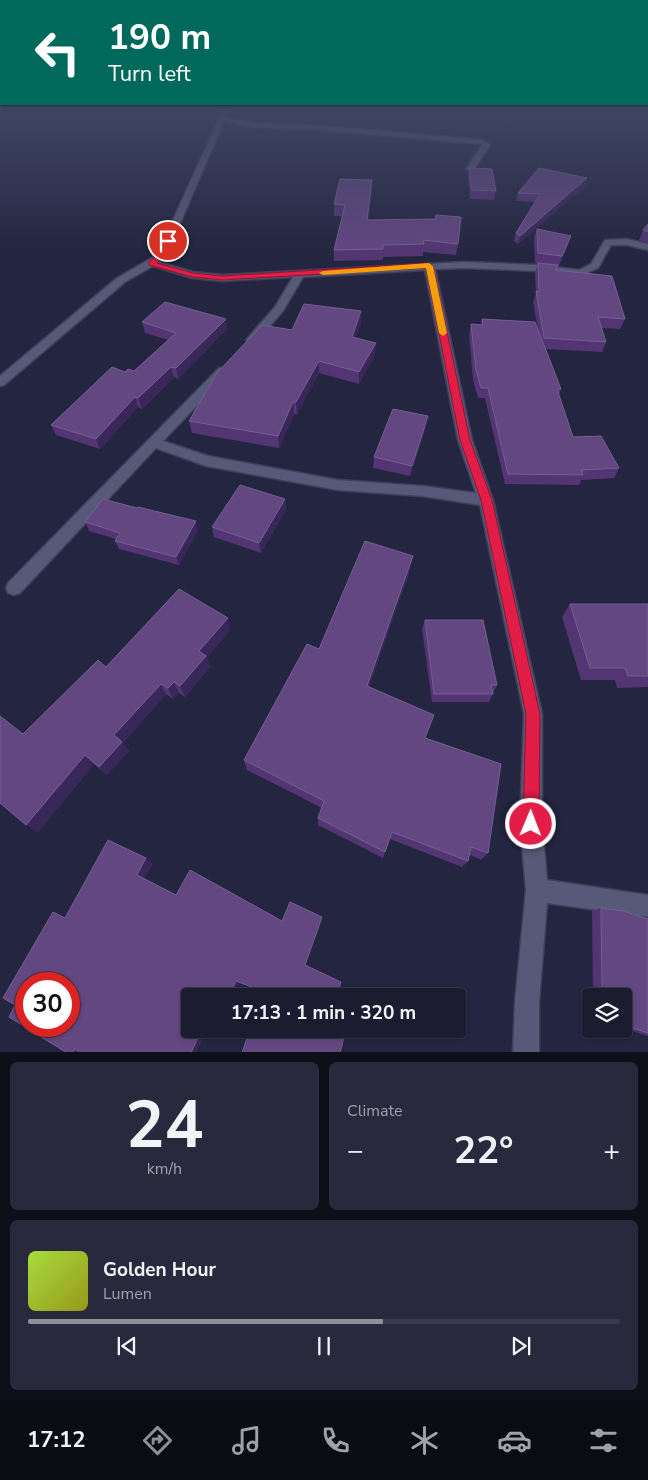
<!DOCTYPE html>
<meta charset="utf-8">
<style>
:root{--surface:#1b1c30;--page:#28293c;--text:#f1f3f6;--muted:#a0a1ab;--line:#393a4c;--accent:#8c9099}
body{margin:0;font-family:"Nunito Sans",sans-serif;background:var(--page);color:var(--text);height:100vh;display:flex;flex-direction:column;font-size:19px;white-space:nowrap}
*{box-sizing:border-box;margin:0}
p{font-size:16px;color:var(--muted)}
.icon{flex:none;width:28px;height:28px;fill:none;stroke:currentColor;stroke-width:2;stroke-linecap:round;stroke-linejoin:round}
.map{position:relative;height:1052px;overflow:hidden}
.details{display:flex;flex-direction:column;gap:10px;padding:10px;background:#0f0f1a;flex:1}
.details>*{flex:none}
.top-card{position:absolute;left:0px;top:0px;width:649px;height:105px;box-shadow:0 1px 4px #0004,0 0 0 1px var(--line);background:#00695c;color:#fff;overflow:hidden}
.buttons{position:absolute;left:582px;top:988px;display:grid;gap:10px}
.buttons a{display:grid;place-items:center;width:50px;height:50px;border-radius:5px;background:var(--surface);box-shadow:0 1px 4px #0004,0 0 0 1px var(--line);font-size:25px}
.speed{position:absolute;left:15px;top:972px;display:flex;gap:10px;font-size:25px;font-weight:700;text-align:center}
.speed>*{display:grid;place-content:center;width:65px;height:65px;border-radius:50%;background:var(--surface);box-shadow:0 1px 4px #0004,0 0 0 1px var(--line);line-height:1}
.speed .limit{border:8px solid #d22;background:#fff;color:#111}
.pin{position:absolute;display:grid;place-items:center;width:42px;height:42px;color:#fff;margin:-21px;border:2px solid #fff;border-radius:50%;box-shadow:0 1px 5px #0007}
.me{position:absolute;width:55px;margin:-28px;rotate:1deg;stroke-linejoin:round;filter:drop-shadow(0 0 4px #0008)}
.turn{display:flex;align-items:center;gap:18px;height:105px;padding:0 25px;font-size:22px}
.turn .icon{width:65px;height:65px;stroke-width:2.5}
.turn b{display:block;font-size:35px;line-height:42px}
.big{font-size:38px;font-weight:700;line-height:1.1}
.details .widget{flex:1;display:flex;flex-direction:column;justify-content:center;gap:8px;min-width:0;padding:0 18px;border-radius:8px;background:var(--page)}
.details .dial{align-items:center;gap:0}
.dial b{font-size:65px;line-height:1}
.song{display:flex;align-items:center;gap:15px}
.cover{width:60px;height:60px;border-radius:8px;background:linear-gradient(135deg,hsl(80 70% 55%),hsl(60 70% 35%))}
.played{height:5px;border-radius:2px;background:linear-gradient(90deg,var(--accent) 60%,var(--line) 60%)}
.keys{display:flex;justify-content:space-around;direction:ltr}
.heat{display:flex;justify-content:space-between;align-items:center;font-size:28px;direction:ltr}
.details .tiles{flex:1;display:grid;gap:10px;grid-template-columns:1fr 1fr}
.widget:last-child{grid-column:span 2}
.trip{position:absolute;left:181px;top:988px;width:285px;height:50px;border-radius:5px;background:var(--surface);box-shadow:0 1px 4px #0004,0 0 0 1px var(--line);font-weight:700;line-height:50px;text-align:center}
.tab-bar{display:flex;height:80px;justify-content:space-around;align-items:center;background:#0b0b13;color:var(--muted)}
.tab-bar .icon{width:35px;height:35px}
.tab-bar .selected{color:var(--accent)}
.tab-bar b{font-size:22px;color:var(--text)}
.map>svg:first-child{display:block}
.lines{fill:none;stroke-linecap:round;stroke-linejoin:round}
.stream{fill:#425565;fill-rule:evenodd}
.street-casing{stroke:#403f57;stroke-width:3}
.street{fill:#575978;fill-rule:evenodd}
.wall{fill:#533573}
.shaded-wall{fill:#3a2759}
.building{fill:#624781;stroke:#755f92;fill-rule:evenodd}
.route{fill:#e11d48;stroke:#92132f}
.slow{fill:#f59e0b}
</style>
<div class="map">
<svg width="648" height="1053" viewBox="0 0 648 1053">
<rect width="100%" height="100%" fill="#242540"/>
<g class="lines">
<path class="stream" d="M487 109H543L541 110Z"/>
<g class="street-casing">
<path id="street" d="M225 109H232L226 118 253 123 324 126 483 140 490 145 473 171H470L466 169 482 145 481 144 324 130 253 127 224 121 166 256 159 262 193 272 222 275 464 262 538 265 579 270 591 264 605 240 627 239 648 244V250L627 245H611L598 268 580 276 538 271 464 268 435 269 472 440 493 500 542 714V824L547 880 648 895V917L547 903 539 1002V1053H513L515 1002 526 890 520 824 524 714 480 505 422 496 338 490 206 466 156 448 20 593 14 595 8 593 6 588 8 583 219 368H227L229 371 227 374 163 441 208 456 338 480 422 486 476 493 458 440 425 270 303 277 283 311 256 342 252 343 246 340 275 307 293 277 222 281 192 278 153 266 125 282 4 385 0 386V376L117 278 157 255 219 119Z"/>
</g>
<use href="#street" class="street"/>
</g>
<path class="wall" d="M469 168 496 191 494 200 470 199 468 177Z
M587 178 585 186 518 244 514 241 516 233 535 202 516 201 518 193Z
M372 191 368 220 458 244 456 255 423 252V256L383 257V260L334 261V250L343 216H334V204Z
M648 224V243L639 240 643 230Z
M537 229 568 245 559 266 557 265 556 270 625 319 620 329 602 328 606 342 602 352 546 349 561 389 559 395 573 437 619 468 614 478 581 480 579 485 505 484 485 398H478L473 380 469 334 471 324 481 325 482 319 538 328 533 302 536 293 535 273 538 263H535L534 238Z
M361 311V322L355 338 375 355 359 384 319 373 297 414H294L279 448 192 433 189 421 292 330Z
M226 319 227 329 178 379 174 377 142 409 138 407 100 449 56 435 51 425 125 372 134 371 168 340 145 333 142 322Z
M426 427 410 476 373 468 374 457Z
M285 499 286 509 261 553 214 537 212 527Z
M85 522 198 530 179 565 119 549 115 541 116 539 89 531Z
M413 556 410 570 369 687 425 738 488 853 481 860 470 855 468 861 462 867 390 839 383 858 318 825V818L322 808 247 770 244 760 319 649Z
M570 604H648V687L617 688 615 680H581L562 617Z
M425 620 497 685 489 702H432L422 629Z
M230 630 207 658 210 667 185 697 179 693 173 699 166 694 123 743 129 751 107 775 94 764 38 832 26 825 23 734 106 667Z
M601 908 648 919V1036L624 1028V996H593L592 911Z"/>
<path class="shaded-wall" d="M587 178 585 186 518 244 520 236Z
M372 180V191L367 232V220Z
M571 236 568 245 559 266 562 256Z
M361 311V322L352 349V337Z
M226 319 227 329 178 379 176 368Z
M376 343 375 355 359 384V372Z
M319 361V373L297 414 296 402Z
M171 367 174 377 142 409 138 398Z
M135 397 138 407 100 449 96 439Z
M293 402 294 414 279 448 278 436Z
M428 416 426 427 410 476 412 466Z
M285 499 286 509 261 553 259 543Z
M196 521 198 530 179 565 176 557Z
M413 556 410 570 365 698 367 686Z
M228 618 230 630 207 658 210 667 185 697 180 686 199 651Z
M174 682 179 693 173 699 168 688Z
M161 684 166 694 123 743 129 751 107 775 99 767 114 735Z
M85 755 94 764 38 832 26 825Z
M146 858 153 864 144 880 137 875Z
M322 917V921L305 967V965Z
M236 981 239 982 233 996H229Z
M202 1029H207L196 1053H191Z
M75 1049 83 1053H73Z"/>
<path class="building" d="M469 168 492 169 496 191 472 190Z
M539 168 587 178 520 236 516 233 540 194 518 193Z
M340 179 372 180 367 220 435 219 436 215 461 217 458 244 423 240 424 244 383 245V249L334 250 345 205 334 204Z
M648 224V232L643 230Z
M537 229 571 236 562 256 538 253Z
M538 263 558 265 555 270 612 276 625 319 598 317 606 342 544 338 536 291 539 292Z
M165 302 226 319 176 368 171 367 138 398 135 397 96 439 51 425 112 367 125 372 128 369 134 371 176 333 142 322Z
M304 304 361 311 352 337 376 343 359 372 319 361 296 402H293L278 436 189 421 217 373 262 325 292 330Z
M482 319 535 322 561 389H557L573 437 601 436 619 468 582 470 583 475 508 474 488 388H481L476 370 471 324 483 325Z
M393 409 428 416 412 466 374 457Z
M240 485 285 499 259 543 212 527Z
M103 499 137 508 138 507 196 521 176 557 115 541 120 533 85 522Z
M365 541 413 556 367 686 434 715 425 738 501 764 488 853 471 847 468 861 392 832 385 852 318 818 324 801 244 760 307 644 319 649Z
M179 589 228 618 199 651 206 656 180 686 174 682 168 688 161 684 114 735 122 742 99 767 85 755 26 825 0 803V716L23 734 98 660 106 667Z
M570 604H648V676H628L625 668H590Z
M425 620H483L497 685H491L493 694H434Z
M108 840 146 858 137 875 176 895 190 870 282 921 290 902 322 917 305 965 341 982 337 996H260L262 991 236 981 229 996H220L218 995V996H190V1029H202L191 1053H80L75 1049 73 1053H67L9 1017 15 1005 3 998 53 912 65 918ZM26 984H69V1026H26Z
M601 908 623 911 648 919V1033L624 1025V996H602Z
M250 1029H346L340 1053H242Z"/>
<linearGradient id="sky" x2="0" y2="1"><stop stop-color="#141423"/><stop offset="0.42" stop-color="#3f4664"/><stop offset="1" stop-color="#3f4664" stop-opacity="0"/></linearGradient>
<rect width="648" height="257" fill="url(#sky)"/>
<path class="route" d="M165 239 171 241 164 256 157 263 193 273 222 276 429 263 433 266 470 440 492 500 540 714 539 824 536 830 531 832 525 830 523 824 526 714 481 500 460 440 426 268 222 280 192 277 149 265V262L157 255Z"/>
<path class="slow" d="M429 263 433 266 447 333 443 336 439 333 426 268 323 275 319 273 323 271Z"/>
</svg>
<div class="buttons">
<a><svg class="icon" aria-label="layers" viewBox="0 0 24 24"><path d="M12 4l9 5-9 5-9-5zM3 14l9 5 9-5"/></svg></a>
</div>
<div class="speed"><div class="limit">30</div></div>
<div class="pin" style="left:168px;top:241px;background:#d93025"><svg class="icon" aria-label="arrive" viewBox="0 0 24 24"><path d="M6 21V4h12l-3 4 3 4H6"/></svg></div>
<svg class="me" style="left:531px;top:824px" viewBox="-20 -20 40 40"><circle r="17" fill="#e11d48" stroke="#fff" stroke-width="3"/><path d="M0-11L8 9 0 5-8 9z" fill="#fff"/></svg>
<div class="trip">17:13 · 1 min · 320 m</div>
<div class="top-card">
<div class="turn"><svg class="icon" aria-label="left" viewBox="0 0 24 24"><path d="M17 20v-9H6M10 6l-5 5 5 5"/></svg><div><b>190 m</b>Turn left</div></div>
</div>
</div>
<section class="details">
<div class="tiles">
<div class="widget dial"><b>24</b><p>km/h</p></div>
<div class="widget"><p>Climate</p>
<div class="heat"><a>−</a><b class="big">22°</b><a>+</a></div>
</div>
<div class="widget">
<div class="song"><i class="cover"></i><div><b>Golden Hour</b><p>Lumen</p></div></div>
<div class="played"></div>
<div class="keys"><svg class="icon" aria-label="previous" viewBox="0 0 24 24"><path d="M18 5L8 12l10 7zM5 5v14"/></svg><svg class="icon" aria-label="pause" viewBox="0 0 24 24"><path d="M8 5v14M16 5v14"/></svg><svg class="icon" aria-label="next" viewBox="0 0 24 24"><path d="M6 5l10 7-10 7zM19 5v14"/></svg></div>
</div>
</div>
</section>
<nav class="tab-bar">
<b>17:12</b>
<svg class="icon selected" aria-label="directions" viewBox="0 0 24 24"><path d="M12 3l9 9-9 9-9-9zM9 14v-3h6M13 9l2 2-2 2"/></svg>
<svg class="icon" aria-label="music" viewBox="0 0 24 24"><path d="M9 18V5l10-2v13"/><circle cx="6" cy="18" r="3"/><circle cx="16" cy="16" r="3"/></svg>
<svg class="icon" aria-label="phone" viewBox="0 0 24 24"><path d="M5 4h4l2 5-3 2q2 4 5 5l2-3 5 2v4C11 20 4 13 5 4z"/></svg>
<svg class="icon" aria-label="climate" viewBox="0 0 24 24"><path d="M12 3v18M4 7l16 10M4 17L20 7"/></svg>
<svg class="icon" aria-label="car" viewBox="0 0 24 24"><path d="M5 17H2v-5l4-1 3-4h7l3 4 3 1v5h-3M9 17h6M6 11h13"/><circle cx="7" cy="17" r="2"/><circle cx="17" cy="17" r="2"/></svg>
<svg class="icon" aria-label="filters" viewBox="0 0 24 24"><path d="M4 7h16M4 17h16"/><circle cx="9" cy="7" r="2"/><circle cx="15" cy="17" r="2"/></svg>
</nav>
